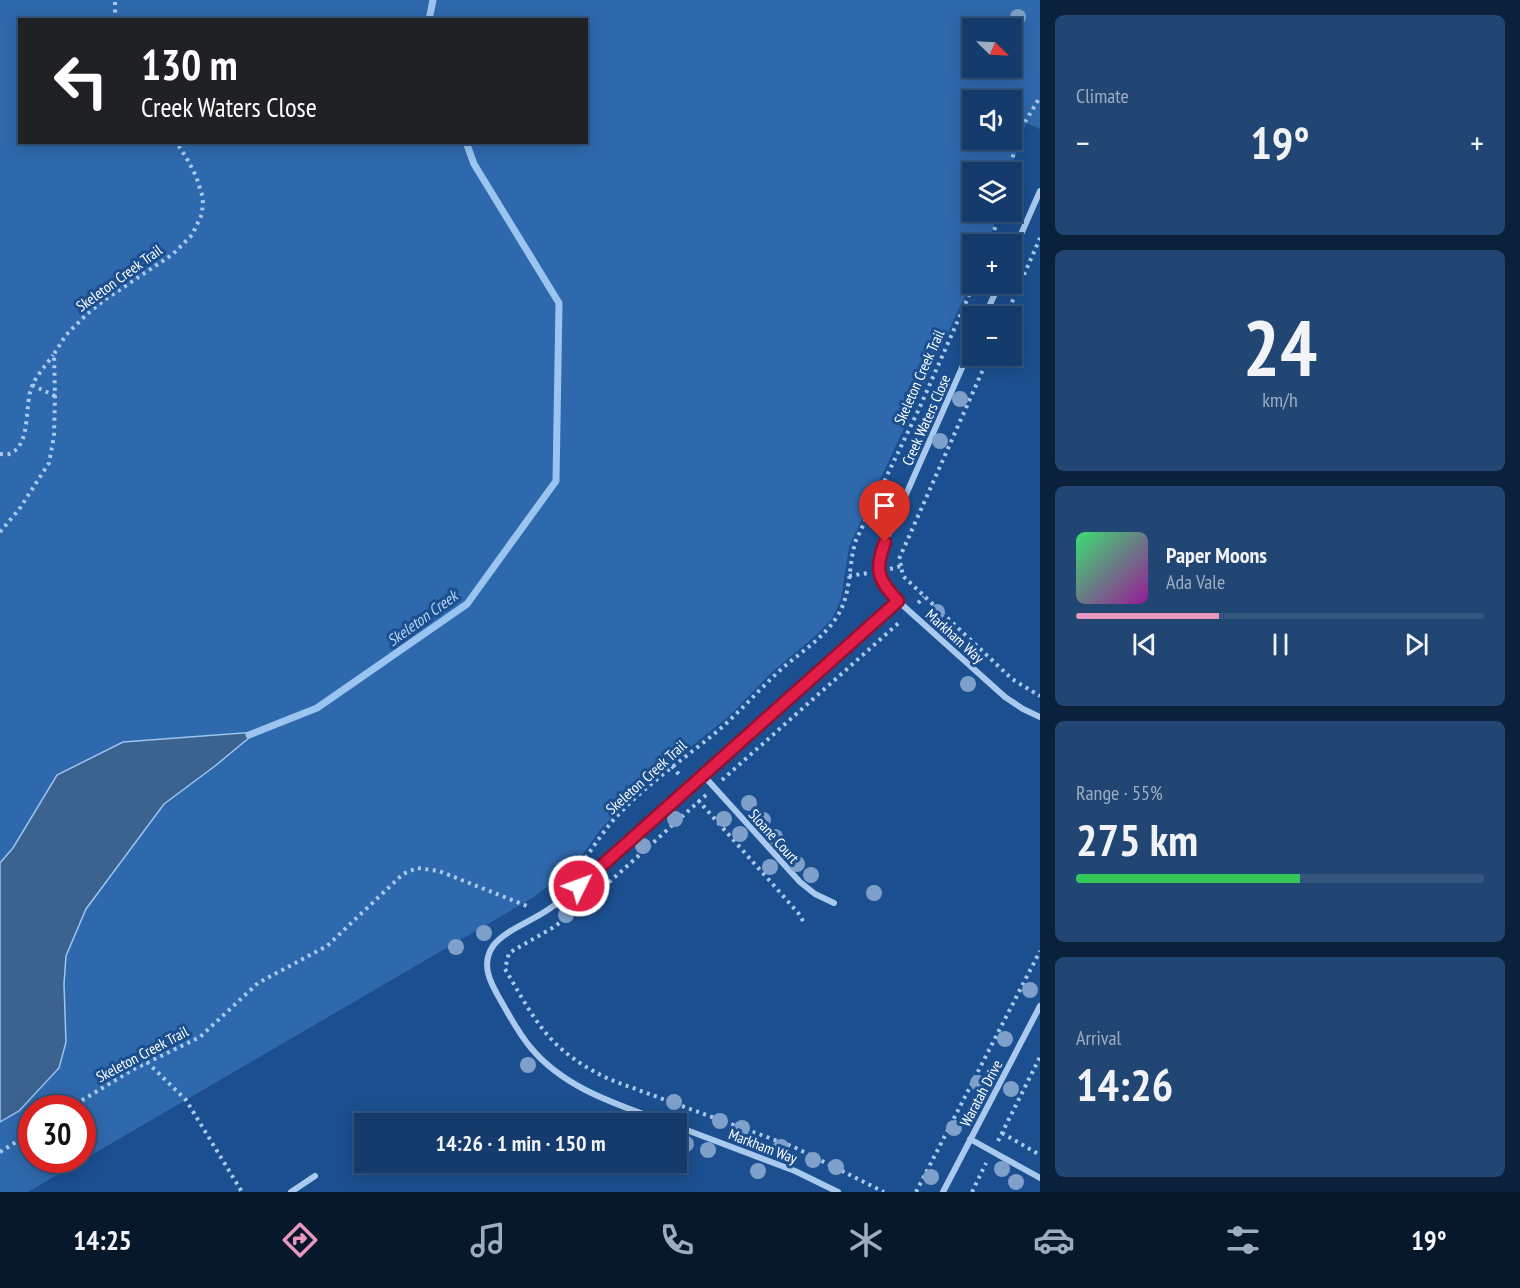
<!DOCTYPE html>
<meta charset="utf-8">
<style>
:root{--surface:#143b6b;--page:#214673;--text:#f1f3f6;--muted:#9dadc1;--line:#33557e;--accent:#e797bd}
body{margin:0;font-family:"PT Sans Narrow",sans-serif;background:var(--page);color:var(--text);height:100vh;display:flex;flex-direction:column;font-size:22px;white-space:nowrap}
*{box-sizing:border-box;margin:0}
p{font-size:20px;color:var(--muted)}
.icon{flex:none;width:33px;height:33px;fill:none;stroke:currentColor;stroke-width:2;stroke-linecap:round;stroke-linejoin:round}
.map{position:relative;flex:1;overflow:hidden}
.panel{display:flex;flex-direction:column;gap:15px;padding:15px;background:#0b203b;width:480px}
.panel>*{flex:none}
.banner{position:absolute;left:18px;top:18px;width:570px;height:126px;border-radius:0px;box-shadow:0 3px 15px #0003,0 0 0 2px var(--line);background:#202124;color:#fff;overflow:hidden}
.needle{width:39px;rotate:114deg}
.controls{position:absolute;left:962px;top:18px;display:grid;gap:12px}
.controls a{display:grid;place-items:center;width:60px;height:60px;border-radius:0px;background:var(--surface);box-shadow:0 3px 15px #0003,0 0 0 2px var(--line);font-size:30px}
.speed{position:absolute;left:18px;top:1095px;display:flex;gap:12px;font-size:30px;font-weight:700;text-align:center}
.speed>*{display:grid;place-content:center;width:78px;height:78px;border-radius:50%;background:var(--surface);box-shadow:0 3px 15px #0003,0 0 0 2px var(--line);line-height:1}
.speed .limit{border:9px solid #d22;background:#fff;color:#111}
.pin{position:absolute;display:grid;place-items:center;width:51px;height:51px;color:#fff;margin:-62px -26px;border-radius:50% 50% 50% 0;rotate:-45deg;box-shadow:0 0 6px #0007}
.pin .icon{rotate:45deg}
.me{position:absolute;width:66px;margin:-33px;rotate:48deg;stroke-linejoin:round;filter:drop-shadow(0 0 4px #0008)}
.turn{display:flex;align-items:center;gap:21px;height:126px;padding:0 24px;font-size:27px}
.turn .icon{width:78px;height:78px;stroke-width:2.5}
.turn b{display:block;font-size:42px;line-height:51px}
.big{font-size:45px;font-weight:700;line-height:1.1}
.panel .tile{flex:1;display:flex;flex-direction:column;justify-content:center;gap:9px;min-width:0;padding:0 21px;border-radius:9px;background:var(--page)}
.panel .dial{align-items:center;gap:0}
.dial b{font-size:78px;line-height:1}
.song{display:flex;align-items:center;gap:18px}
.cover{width:72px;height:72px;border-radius:9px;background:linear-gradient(135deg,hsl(140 70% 55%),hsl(300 70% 35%))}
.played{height:6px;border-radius:3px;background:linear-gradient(90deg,var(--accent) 35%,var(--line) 35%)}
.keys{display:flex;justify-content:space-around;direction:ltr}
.heat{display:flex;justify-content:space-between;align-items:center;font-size:33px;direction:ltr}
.charge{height:9px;border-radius:4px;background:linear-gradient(90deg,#34c759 55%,var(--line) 0)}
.trip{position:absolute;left:354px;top:1113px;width:333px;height:60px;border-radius:0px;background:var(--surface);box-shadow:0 3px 15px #0003,0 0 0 2px var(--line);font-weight:700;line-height:60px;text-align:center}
.tab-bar{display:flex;height:96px;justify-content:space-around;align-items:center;background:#08182b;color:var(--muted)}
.tab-bar .icon{width:42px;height:42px}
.tab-bar .current{color:var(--accent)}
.tab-bar b{font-size:27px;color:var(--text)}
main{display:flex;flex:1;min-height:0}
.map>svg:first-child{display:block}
.green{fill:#2e69ad;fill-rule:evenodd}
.water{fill:#3c6290;stroke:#9cc4f0;stroke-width:1.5}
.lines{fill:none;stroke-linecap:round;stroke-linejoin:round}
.stream{stroke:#9cc4f0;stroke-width:7}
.path{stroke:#a9c9ee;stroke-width:4;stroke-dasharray:3 4.5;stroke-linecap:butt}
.street{stroke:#a9c9ee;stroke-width:6}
.tree{fill:#7ea0ca}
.route-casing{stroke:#92132f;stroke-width:15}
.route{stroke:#e11d48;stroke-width:10}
.labels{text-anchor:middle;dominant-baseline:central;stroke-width:6;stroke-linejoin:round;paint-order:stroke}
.street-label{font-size:15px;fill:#fff;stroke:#1b4f8f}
.water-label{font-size:16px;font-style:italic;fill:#b5d3f5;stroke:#1b4f8f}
</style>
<main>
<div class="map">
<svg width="1040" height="1192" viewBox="0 0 1040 1192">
<rect width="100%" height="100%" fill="#1b4f8f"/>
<path class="green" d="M0 0H1040V129L1026 123 1010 172H972V212H998L988 244H972V281L849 547 841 599 835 613 831 620 814 637 772 672 728 717 652 778 620 809 600 830 576 864 534 897 28 1192H0ZM20 20H586V142H20ZM972 28H1011V68H972ZM972 100H1011V140H972ZM32 1108H82V1160H32Z"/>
<path class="water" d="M256 732 215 766 164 804 86 909 66 956 64 984 66 1042 59 1068 19 1111 0 1122V863L13 848 57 775 123 742Z"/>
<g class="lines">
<path class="stream" d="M429 20 433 0
M249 735 317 708 467 604 556 481 559 303 474 164 466 142"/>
<path class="path" d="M115 20V0
M1010 172 1013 156 1022 127 1040 97
M989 244 1001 212
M1006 316 1040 238
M32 385 55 396
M0 454C3 454 6 455 9 454 32 446 24 404 32 386 36 376 47 364 53 355
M0 532 20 508 49 463 54 436 55 396 54 354 66 335 87 314 103 301 173 254 192 235 202 214 203 198 196 176 186 157 176 142
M901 566 899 559 989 356
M890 569 901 566 903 576 1012 679 1040 696
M849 576 868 573
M918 603 924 597
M672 766 681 777
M722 780 901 621
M706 795 586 903 554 927 509 953 505 969C516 987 526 1007 539 1024 557 1050 583 1067 611 1080L794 1147 884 1192
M698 800 800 915 805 925
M581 864C593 848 603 831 617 816 646 785 681 761 714 734 736 716 755 694 776 674 797 654 823 640 838 615 852 592 848 564 856 540L919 409 974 284
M147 1062 186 1100 242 1192
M69 1108 134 1069 200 1037 258 983 327 946 403 874 417 868 439 871 527 906 528 905
M1002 1133 1040 1155
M998 1141 1040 1057
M0 1152 32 1132
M916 1192 1040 951
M972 1192 986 1163"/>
<path class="street" d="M1011 257 1040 191
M985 316 999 284
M898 601C878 579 874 571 885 542L972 345
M704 776 800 882 815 894 834 903
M670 1124C620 1105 566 1090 531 1048 519 1034 510 1017 501 1001 491 984 480 965 493 946 504 931 531 921 546 911 558 903 569 895 579 886L898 601 1005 697 1023 709 1040 717
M676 1126 795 1171 838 1192
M970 1139 1040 1178
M291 1192 315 1176
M943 1192 1040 1006"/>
</g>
<g class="tree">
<circle cx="1018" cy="17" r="8"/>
<circle cx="960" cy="399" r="8"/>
<circle cx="940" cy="441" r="8"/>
<circle cx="937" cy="612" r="8"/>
<circle cx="968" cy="684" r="8"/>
<circle cx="749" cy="803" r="8"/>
<circle cx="675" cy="819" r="8"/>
<circle cx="724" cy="819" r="8"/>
<circle cx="763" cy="820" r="8"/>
<circle cx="740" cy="834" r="8"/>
<circle cx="775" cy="837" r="8"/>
<circle cx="643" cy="846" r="8"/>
<circle cx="797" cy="864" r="8"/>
<circle cx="770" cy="867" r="8"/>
<circle cx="811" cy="875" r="8"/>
<circle cx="874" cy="893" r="8"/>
<circle cx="566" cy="915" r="8"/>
<circle cx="484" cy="933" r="8"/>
<circle cx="456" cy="947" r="8"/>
<circle cx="1030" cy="990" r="8"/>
<circle cx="1005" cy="1039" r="8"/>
<circle cx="528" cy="1065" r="8"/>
<circle cx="978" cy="1083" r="8"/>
<circle cx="1011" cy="1089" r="8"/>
<circle cx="674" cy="1102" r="8"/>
<circle cx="720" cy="1121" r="8"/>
<circle cx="742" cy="1128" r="8"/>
<circle cx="954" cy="1128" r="8"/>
<circle cx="686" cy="1144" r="8"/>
<circle cx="781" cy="1147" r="8"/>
<circle cx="708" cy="1150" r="8"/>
<circle cx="813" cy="1160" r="8"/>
<circle cx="836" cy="1167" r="8"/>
<circle cx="1002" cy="1169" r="8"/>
<circle cx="758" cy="1171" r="8"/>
<circle cx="931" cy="1177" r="8"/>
<circle cx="1016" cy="1182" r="8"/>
</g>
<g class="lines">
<g class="route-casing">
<path id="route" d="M579 886 898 601C878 579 874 571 885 542"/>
</g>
<use href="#route" class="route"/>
</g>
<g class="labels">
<g class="street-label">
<text transform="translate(119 278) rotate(-36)">Skeleton Creek Trail</text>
<text transform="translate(919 377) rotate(-66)">Skeleton Creek Trail</text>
<text transform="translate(926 420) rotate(-66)">Creek Waters Close</text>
<text transform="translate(955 636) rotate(42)">Markham Way</text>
<text transform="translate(646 777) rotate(-42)">Skeleton Creek Trail</text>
<text transform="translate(774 836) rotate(48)">Sloane Court</text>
<text transform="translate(142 1054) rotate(-28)">Skeleton Creek Trail</text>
<text transform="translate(981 1093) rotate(-62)">Waratah Drive</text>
<text transform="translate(763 1146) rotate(21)">Markham Way</text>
</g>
<g class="water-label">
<text transform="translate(422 618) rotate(-36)">Skeleton Creek</text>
</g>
</g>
</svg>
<div class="controls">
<a><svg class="needle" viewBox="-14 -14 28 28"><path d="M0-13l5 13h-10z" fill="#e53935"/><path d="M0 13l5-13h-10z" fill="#9dadc1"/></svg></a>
<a><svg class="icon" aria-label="sound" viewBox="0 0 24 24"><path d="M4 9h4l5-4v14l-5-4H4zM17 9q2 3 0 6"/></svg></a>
<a><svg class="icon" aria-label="layers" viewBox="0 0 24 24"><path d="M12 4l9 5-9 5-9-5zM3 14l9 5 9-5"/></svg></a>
<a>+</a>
<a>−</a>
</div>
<div class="speed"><div class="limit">30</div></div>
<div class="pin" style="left:885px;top:542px;background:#d93025"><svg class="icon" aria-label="arrive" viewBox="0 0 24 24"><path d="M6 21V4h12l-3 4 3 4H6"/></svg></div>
<svg class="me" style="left:579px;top:886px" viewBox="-20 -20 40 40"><circle r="17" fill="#e11d48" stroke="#fff" stroke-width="3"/><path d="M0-11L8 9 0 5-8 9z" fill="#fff"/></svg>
<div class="trip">14:26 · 1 min · 150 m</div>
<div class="banner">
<div class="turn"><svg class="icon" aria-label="left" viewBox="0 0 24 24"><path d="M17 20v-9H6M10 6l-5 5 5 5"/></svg><div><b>130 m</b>Creek Waters Close</div></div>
</div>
</div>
<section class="panel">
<div class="tile"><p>Climate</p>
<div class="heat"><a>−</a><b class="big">19°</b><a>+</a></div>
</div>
<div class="tile dial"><b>24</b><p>km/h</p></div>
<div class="tile">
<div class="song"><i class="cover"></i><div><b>Paper Moons</b><p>Ada Vale</p></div></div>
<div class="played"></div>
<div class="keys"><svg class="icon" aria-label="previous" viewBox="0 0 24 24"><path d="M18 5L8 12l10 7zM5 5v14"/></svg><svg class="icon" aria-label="pause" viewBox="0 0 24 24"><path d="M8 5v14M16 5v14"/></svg><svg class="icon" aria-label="next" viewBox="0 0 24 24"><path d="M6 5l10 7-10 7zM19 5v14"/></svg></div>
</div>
<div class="tile"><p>Range · 55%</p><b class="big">275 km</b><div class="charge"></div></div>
<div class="tile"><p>Arrival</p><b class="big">14:26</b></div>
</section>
</main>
<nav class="tab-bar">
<b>14:25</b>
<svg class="icon current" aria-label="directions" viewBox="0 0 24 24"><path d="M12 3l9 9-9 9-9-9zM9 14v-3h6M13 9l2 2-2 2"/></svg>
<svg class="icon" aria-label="music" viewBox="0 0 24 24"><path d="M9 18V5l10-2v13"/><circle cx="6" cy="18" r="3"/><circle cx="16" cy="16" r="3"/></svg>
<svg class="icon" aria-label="phone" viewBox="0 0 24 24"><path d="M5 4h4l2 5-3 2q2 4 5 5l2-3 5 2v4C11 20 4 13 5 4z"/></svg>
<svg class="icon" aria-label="climate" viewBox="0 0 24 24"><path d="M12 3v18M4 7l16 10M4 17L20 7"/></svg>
<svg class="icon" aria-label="car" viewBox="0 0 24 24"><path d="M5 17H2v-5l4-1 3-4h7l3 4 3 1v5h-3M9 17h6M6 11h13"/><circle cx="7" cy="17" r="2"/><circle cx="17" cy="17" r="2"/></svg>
<svg class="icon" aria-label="filters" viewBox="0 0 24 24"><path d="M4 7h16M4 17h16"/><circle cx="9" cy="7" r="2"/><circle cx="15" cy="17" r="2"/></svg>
<b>19°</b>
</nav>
